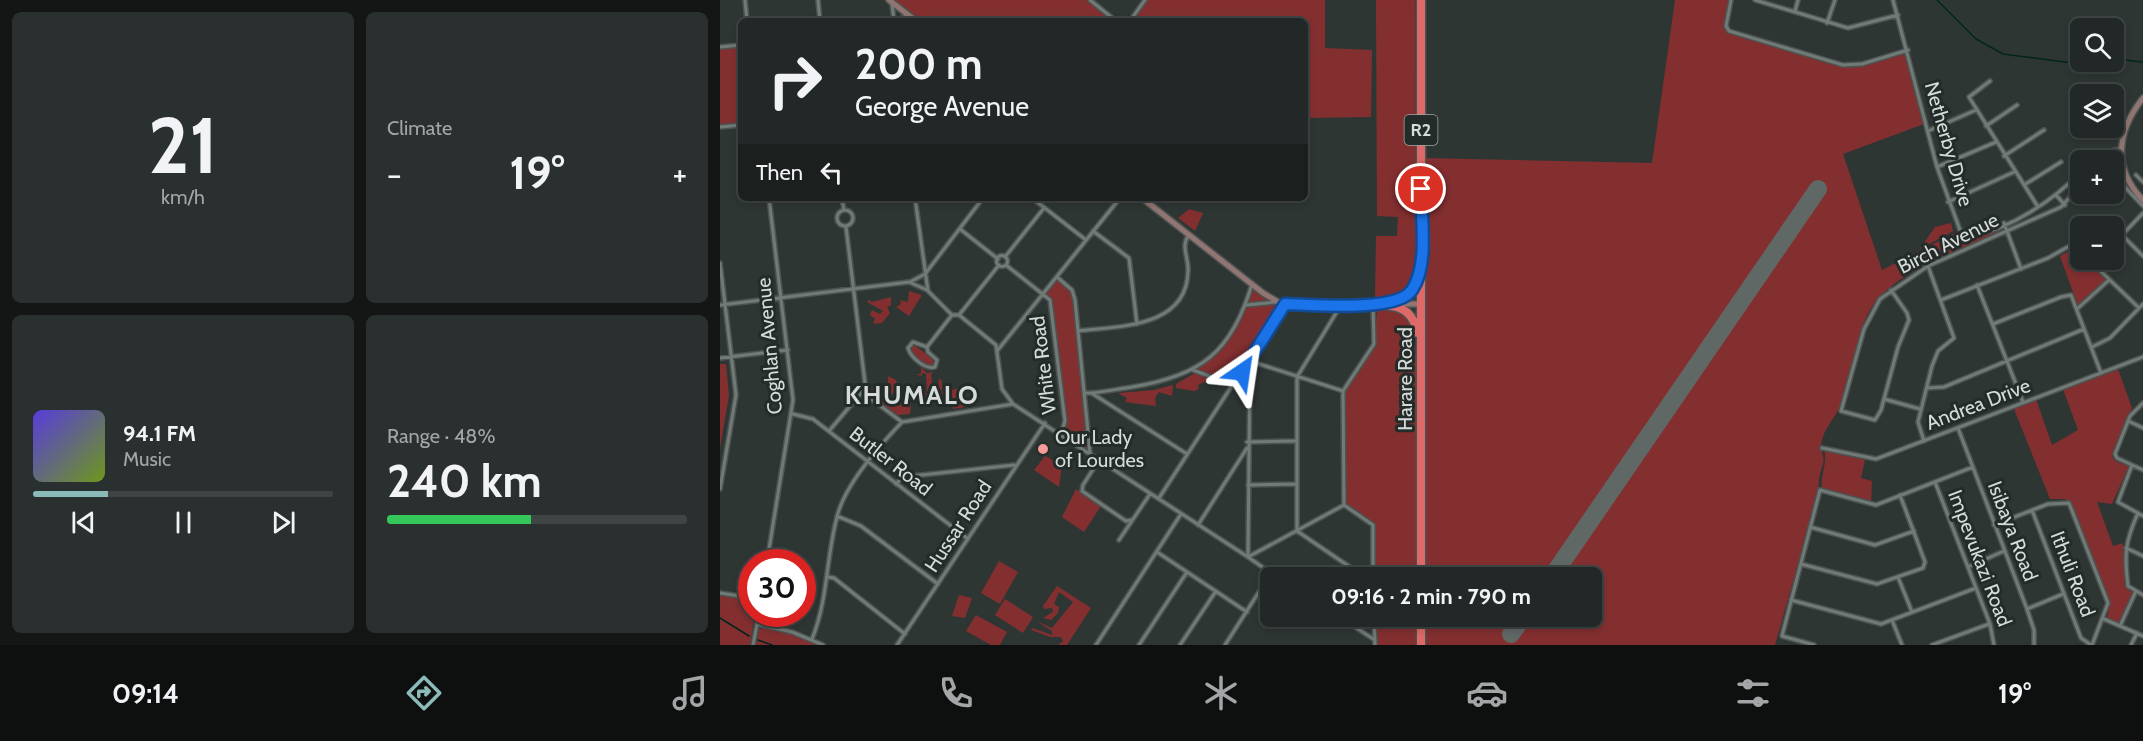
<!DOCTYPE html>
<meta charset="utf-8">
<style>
:root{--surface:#222827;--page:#2a302f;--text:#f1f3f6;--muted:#a2a6a7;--line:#3f4444;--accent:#8bbbb9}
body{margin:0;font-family:Cabin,sans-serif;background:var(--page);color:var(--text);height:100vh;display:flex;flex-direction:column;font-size:22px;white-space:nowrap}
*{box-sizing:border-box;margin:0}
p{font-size:20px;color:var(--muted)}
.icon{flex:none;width:33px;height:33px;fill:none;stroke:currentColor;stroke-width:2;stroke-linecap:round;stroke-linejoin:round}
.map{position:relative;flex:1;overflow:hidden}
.side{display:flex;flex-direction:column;gap:12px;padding:12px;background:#131615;width:720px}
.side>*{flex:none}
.banner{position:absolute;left:18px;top:18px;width:570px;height:183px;border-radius:9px;box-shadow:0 3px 9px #0003,0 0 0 2px var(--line);background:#222827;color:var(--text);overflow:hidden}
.tools{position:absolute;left:1350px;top:18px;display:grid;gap:12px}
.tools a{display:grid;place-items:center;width:54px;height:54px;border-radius:9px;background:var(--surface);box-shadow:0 3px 9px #0003,0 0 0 2px var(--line);font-size:30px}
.speed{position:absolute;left:18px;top:549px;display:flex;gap:12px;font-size:30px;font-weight:700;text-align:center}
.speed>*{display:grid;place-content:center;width:78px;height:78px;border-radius:50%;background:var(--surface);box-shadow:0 3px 9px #0003,0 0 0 2px var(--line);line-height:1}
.speed .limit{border:9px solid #d22;background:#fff;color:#111}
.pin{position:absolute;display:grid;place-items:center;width:51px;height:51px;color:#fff;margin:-26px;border:3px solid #fff;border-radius:50%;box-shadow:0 2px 6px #0007}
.me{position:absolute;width:66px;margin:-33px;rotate:32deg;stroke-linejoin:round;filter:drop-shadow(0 0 4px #0008)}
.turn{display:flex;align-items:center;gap:21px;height:126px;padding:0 18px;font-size:27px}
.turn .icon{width:78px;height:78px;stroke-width:2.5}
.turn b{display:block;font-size:42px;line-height:51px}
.then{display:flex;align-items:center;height:57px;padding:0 18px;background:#0003;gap:12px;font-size:22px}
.big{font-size:45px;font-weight:800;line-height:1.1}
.side .tile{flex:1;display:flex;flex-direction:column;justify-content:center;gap:9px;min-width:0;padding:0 21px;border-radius:9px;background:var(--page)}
.side .dial{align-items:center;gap:0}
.dial b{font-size:78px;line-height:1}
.song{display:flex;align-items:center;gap:18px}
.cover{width:72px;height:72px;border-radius:9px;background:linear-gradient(135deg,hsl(250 70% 55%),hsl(80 70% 35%))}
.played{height:6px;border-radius:3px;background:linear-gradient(90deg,var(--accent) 25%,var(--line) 25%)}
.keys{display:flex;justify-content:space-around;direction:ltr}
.heat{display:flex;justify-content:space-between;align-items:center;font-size:33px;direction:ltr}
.charge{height:9px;border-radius:4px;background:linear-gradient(90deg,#34c759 48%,var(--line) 0)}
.side .tiles{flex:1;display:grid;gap:12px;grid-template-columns:repeat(2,1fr)}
.trip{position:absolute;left:540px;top:567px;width:342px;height:60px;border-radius:9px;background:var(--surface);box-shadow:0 3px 9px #0003,0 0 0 2px var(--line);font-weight:800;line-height:60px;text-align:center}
.tabs{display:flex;height:96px;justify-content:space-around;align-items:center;background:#0e1010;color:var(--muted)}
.tabs .icon{width:42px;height:42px}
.tabs .current{color:var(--accent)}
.tabs b{font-size:27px;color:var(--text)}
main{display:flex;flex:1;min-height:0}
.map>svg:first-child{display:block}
.green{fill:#832f30}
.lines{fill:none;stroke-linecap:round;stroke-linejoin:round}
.stream{stroke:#00261d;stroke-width:1.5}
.runway{stroke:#606866;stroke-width:18}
.street-casing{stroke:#4c5350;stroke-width:6}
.secondary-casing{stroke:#4c5350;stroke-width:8}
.highway-casing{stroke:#4c5350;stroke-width:11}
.street{stroke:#707a76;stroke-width:3}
.secondary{stroke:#917572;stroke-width:5}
.highway{stroke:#dd6a69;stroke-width:8}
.route-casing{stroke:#114b97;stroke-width:15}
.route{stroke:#1a73e8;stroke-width:10}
.poi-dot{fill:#f59b98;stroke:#242c2a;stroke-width:2}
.labels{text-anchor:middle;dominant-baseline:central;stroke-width:6;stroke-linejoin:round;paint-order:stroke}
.shield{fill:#242c2a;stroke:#a1a6a5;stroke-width:1.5}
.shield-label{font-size:18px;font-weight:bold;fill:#d6dbda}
.street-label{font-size:20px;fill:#d6dbda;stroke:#242c2a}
.poi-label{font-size:20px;fill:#d6dbda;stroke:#242c2a;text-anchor:start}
.district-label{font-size:26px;font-weight:bold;letter-spacing:1.5px;fill:#d6dbda;stroke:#242c2a}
</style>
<main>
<section class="side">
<div class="tiles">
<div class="tile dial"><b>21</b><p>km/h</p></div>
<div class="tile"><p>Climate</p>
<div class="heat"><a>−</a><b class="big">19°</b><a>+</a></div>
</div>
<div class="tile">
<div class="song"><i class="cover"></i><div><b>94.1 FM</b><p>Music</p></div></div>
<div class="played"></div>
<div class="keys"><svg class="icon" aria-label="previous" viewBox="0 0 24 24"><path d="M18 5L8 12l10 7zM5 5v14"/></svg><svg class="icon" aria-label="pause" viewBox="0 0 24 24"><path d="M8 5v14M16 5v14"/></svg><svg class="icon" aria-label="next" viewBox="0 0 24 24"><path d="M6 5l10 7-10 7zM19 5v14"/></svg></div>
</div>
<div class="tile"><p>Range · 48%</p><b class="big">240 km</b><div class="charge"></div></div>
</div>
</section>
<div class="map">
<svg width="1423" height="645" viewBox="0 0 1423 645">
<rect width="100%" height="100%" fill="#2e3634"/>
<path class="green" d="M170 0H369L395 21H198Z
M426 0H605V48L652 50 651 117 585 118V21H410Z
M656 0H695L696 272 685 293 655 299 656 236H677L678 217 657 216Z
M955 0H1009L1005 27 1007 32 1125 66 1142 65 1183 53 1187 54 1204 124 1123 154 1162 270 1237 232 1256 237 1278 228 1284 230C1237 258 1164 267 1143 325 1134 351 1133 381 1121 405 1115 418 1102 430 1101 446 1101 452 1105 458 1103 464 1100 474 1098 480 1099 490L1055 645H705V617L872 616V578L705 577 704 158 932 163Z
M21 46V123L0 125V49Z
M469 209 483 213 475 231 458 218Z
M1231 223 1233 231 1200 249 1215 227Z
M1355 248 1360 254V260H1366L1386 280 1371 297 1358 306 1340 256Z
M337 278 351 291 355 299 369 452 343 431 345 423 330 299 326 294Z
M532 289 560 308 511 383 474 370C503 348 520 322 532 289Z
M189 291 202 295 189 316 176 307 181 304 180 300 188 302Z
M171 297V305L167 307 170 313 162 323 153 324 155 319 150 315 152 310 160 314 163 311 147 302 149 300 152 302Z
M676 309C697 324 692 334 696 357L697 577H655L654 525 626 503 625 392 654 346 657 311Z
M192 344 214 359 213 366H207L190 353Z
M0 364H6L9 395 0 448Z
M201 367 207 373 213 372 211 375 213 390H218L219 378 222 381V390L207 392 210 402 204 403V394L199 397V394L207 393 206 374 203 373 201 376 196 374H201Z
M1398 369 1412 408 1392 456 1395 461 1409 466 1392 504 1377 502 1393 546 1403 543 1405 587 1413 593 1399 623 1387 618 1390 604 1353 506 1345 499H1330L1294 409 1316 399 1332 445 1358 430 1343 389Z
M475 373 503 383 491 384 489 380 478 385 479 389 474 391 456 388V384Z
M168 376 176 380 178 387 169 398 179 406 183 402 191 403 190 414 177 415 151 394 150 389 163 391 162 397H165L168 391Z
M453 385 452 396 439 392 435 398 436 406 405 402 407 398 398 393 434 390Z
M243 388 245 407 233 409 229 394 222 395V391Z
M1104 449 1145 460 1141 478 1152 481 1151 502 1102 489C1100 474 1108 464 1104 449Z
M325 456 342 465 339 487 314 470Z
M356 489 381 506 364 532 342 517Z
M279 561 298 572 280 604 261 593Z
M337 586 371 608 347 645H338L343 641 341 637H330L311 630 313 628 332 635V631L316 621 332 628 353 602 339 592 334 604 339 607 338 613 331 620 323 618 333 612 332 608 324 609 323 606Z
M0 595 31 600 32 614H35L30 645H0Z
M239 595 252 598 245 618 232 616Z
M285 599 313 617 303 633 275 615Z
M256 615 287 632 280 645H271L246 631Z
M656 617H698V645H655Z
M44 628 65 631 100 645H36L39 629Z"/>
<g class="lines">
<path class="stream" d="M1217 0 1256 39 1283 54 1353 63 1360 61
M1394 59 1423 62
M0 618 29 636
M38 640 52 645"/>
<path class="runway" d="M831 578 1098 189
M791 634 804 616"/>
<g class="street-casing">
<path id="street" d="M25 0 27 21
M98 0 100 21
M370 0 396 21
M1011 0 1006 26 1009 31 1123 65 1142 64 1188 50
M1035 0 1128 28 1178 15
M1173 0 1217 167 1240 230 1252 236C1292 228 1332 201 1360 173
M172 4 174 21
M1075 11 1078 0
M175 21 187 16
M410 21 425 0
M1107 23 1115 0
M0 47 21 45
M1270 81 1249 97 1318 207
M1266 126 1297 105
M0 127 21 125
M1208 131 1256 110
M1284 156 1324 130
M1373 160 1386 152 1400 149
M1217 167 1276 142
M1416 175 1423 182
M1394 182 1402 184 1423 206
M1304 185 1341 162
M1336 195 1345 205
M122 198 124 210
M195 198 208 291 232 315H239L276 345 282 389 293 404 528 557 624 505
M312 198 366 240
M1228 202 1294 172
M117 218a8 8 0 1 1 16 0a8 8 0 1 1-16 0Z
M1284 223 1301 269
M1374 226 1384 221 1393 226
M1394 227 1423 256
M240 229 278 259
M373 231 409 258 417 324
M1402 235 1423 213
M1355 245 1360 251
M276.5 261a5.5 5.5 0 1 1 11 0a5.5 5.5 0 1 1-11 0Z
M285 257 324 208
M1369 260 1419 308
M0 263 16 395 0 489
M286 265 330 300 345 421 341 434
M337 277 352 290 355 300 370 453
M190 282 205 274 263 198
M1257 285 1303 402
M1171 290 1187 313 1189 320 1178 347 1161 410 1155 420 1121 411 1144 329 1160 299 1208 266 1341 207 1360 186
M1221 300 1328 258 1360 240
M653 304 654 344 623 391 624 505 653 525V578
M0 305 189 282 207 290
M526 305 556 302
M621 305 577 377V531L646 578
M1357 309 1389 280
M239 315 279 265
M1273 324 1341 297 1351 295 1381 373
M358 331C399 326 467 328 468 271 469 258 460 246 469 235
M193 342 207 347 208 352 217 360 215 367C206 370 191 358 188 348Z
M207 347 232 315
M1372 347 1390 338 1423 304
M277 351 400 198
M0 358 68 350
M473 370 513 385
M1207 388 1224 387 1364 329
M142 392 182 422 293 404
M366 393C381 393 397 389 412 387 481 376 512 352 532 284
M373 394 467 454
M1164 399 1200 409
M1423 403 1410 416 1395 454 1397 458 1412 465 1398 502 1423 516
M73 414 93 419 248 539
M1408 421 1423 428
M1238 428 1307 609 1314 630V645
M109 431 142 392 145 383 126 227
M1204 441 1198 422 1212 366 1218 351 1234 338 1208 266
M527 442 575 441
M1102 448 1156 459 1423 357
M379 460 363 485 362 491 406 521 412 520
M1412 465 1423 470
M1215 482 1270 624 1274 645
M176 484 183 477 294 465
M528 485 576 484
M439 498 565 304
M1312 510 1361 638 1371 645
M1418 513C1405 542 1404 554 1408 586L1423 595
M117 516 141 526 218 584
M478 525 527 448
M1274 525 1328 504 1349 503 1388 603 1372 645
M1090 527 1155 545 1194 531
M399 540 430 494
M1406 548 1423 556
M437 552 527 612
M47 562 73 400 49 198
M1081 564 1157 584 1203 568 1205 562 1180 495
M1248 567 1284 551
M108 577 114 578 185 634
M1178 577 1192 612
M558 578 528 557 530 361 623 391
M0 593 32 598
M1071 600 1161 624 1256 588
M1307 609 1343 594
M618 616 655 640
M654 616 655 645
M1384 619 1423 636
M1172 620 1182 645
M37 624 72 632 103 645
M1400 626 1416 591
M92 639C108 600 106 558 117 517 124 486 160 445 182 422
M33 645 39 614
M177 645 325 423
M376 645 461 514
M419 645 467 572
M460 645 496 591
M505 645 551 573
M1094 645 1062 636 1100 490 1156 505 1253 467
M1212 645 1269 624
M1411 645 1417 633"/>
</g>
<g class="secondary-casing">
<path id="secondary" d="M169 0 196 21
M1423 98C1397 131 1392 168 1423 200
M422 198 543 293 558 302 666 304
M676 304H701"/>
</g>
<g class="highway-casing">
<path id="highway" d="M701 0V578
M664 302C685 299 693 293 698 272
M666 305C685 307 693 314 698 333
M701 616V645"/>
</g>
<use href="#street" class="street"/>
<use href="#secondary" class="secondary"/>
<use href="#highway" class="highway"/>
</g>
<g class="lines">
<g class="route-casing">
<path id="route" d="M522 372 565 304C591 304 677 313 692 290 709 264 701 219 701 189"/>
</g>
<use href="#route" class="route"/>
</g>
<circle class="poi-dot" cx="323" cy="449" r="6"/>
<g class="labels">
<rect class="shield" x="684.5" y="115" width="33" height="30" rx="4.5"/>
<g class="shield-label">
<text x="701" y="130">R2</text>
</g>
<g class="street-label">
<text transform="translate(1229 144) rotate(74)">Netherby Drive</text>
<text transform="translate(1228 243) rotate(-27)">Birch Avenue</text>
<text transform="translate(49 346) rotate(-95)">Coghlan Avenue</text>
<text transform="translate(323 365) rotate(-97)">White Road</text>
<text transform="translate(685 379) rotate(-90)">Harare Road</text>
<text transform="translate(1258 404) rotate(-21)">Andrea Drive</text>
<text transform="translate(171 461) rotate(38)">Butler Road</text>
<text transform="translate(238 526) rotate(-57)">Hussar Road</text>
<text transform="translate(1293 531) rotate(69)">Isibaya Road</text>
<text transform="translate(1260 558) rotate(69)">Impevukazi Road</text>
<text transform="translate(1353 574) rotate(69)">Ithuli Road</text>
</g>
<g class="poi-label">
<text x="335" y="437">Our Lady<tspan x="335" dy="23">of Lourdes</tspan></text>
</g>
<g class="district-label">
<text x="192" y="395">KHUMALO</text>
</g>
</g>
</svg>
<div class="tools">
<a><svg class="icon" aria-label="search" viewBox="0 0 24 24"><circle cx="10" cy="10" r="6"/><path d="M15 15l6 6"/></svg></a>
<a><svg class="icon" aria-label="layers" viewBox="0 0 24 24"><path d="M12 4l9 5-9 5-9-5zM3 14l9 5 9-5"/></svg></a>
<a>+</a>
<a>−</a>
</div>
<div class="speed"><div class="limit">30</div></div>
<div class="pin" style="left:701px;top:189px;background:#d93025"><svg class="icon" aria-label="arrive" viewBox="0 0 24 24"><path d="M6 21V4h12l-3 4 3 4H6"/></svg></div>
<svg class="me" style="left:522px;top:372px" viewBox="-20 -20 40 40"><path d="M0-17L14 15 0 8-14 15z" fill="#1a73e8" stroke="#fff" stroke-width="4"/></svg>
<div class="trip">09:16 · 2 min · 790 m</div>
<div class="banner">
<div class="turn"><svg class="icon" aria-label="right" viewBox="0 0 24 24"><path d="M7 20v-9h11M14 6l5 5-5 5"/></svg><div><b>200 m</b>George Avenue</div></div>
<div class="then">Then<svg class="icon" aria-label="left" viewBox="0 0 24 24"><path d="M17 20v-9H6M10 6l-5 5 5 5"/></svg></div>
</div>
</div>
</main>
<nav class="tabs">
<b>09:14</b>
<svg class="icon current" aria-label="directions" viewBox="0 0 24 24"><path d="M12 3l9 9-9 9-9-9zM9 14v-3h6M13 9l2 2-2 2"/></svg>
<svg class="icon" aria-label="music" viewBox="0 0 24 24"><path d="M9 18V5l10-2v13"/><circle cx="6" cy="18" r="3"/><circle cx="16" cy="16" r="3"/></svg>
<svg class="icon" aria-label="phone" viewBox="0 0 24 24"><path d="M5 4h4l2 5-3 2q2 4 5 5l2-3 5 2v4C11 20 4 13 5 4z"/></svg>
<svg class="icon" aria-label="climate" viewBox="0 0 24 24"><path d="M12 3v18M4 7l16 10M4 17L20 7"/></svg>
<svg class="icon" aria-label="car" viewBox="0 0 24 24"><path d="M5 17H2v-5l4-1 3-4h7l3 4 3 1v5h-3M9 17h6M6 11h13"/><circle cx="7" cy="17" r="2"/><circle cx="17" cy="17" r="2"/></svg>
<svg class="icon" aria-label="filters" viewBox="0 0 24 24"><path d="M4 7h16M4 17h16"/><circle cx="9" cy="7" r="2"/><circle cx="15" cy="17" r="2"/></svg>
<b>19°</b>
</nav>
